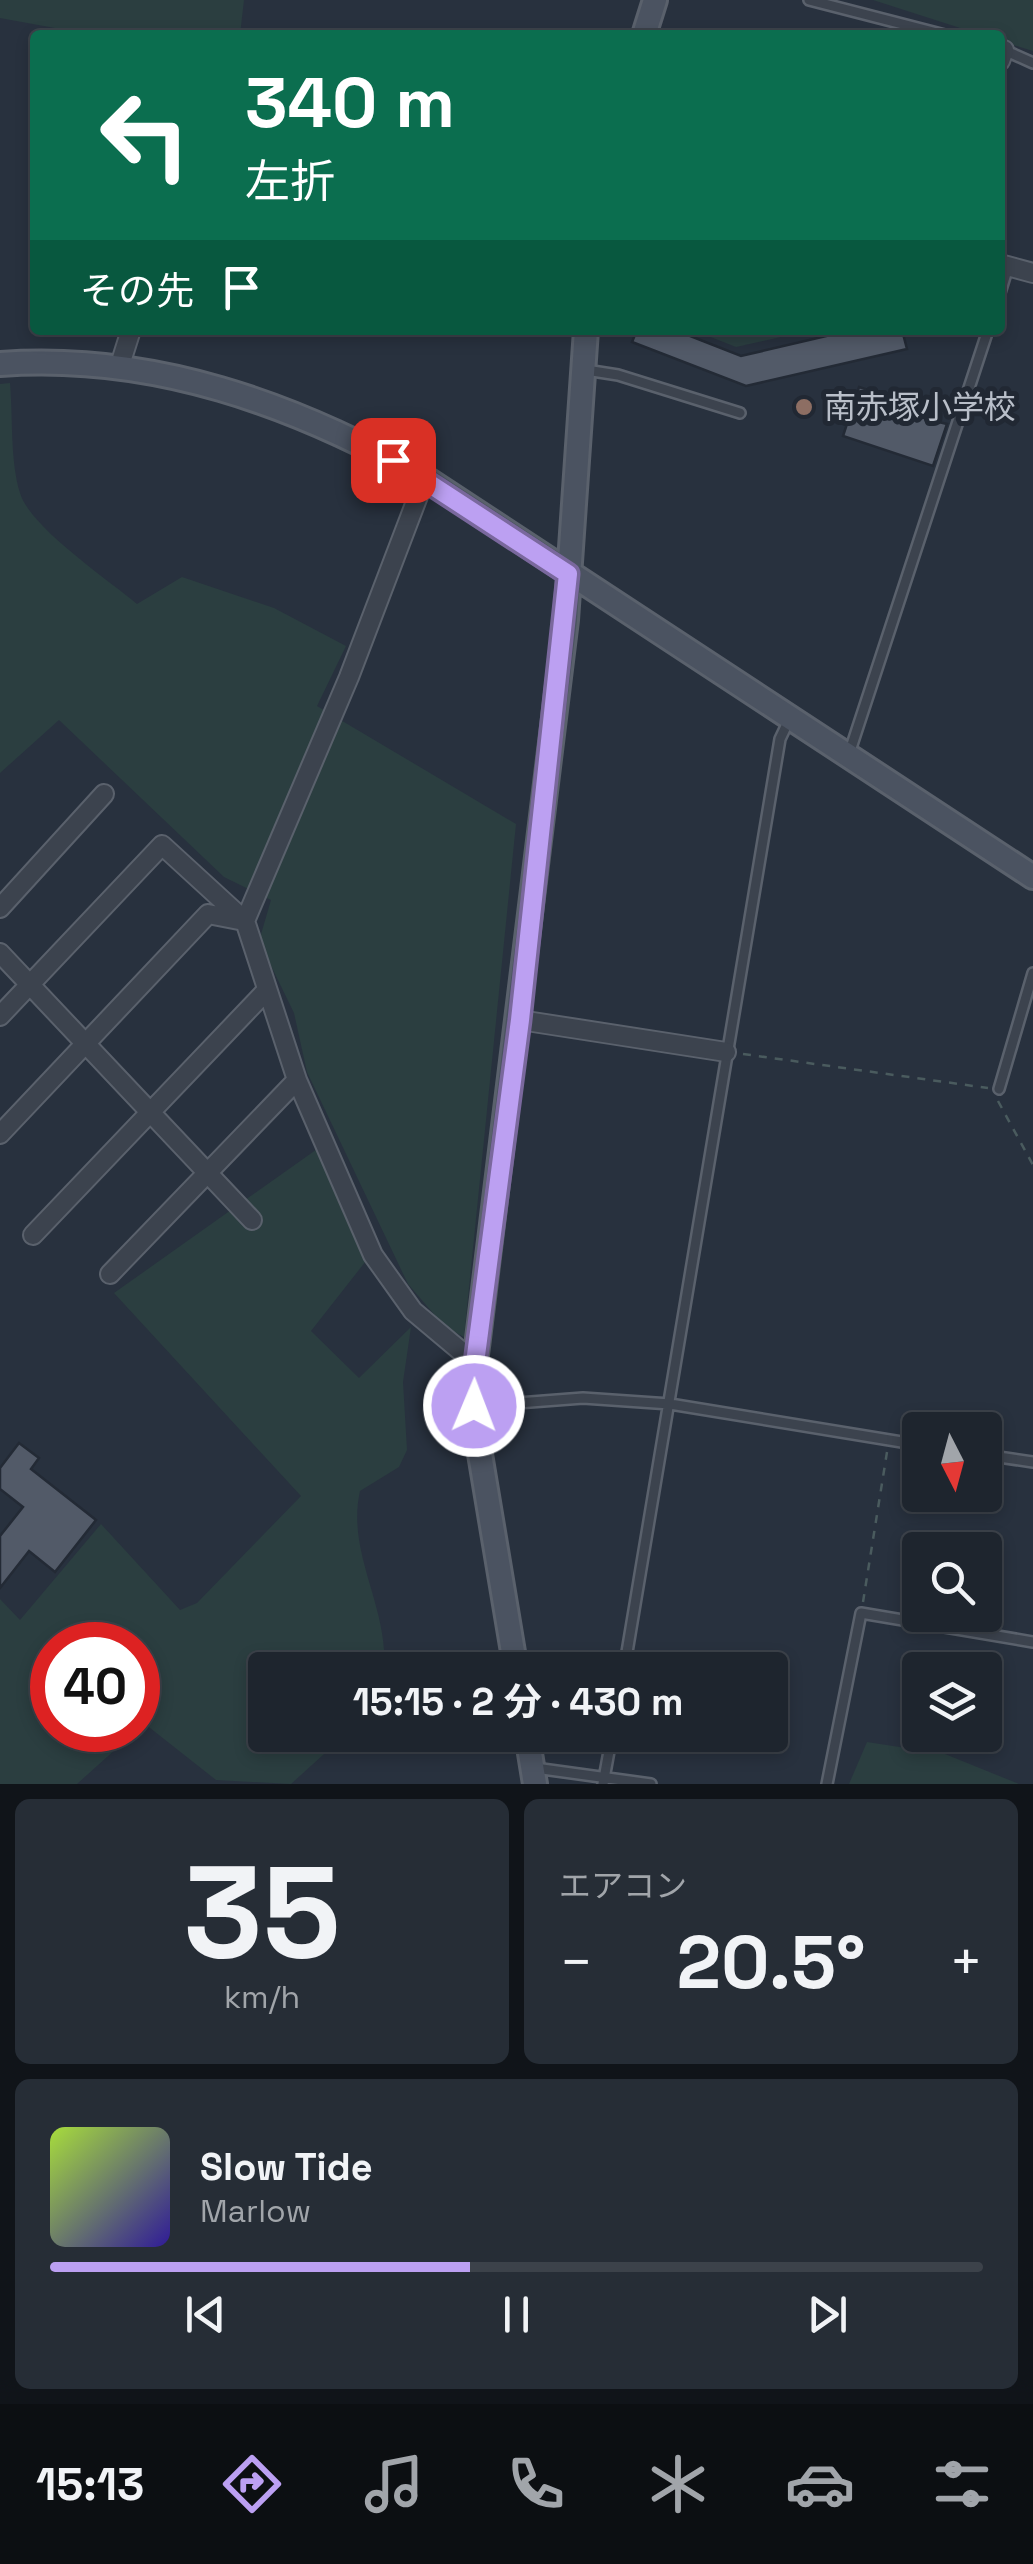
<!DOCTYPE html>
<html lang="ja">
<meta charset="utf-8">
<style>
:root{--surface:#1e252e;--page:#262d36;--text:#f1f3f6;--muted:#a1a5aa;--line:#3c424a;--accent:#bca0f2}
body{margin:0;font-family:"Space Grotesk","Noto Sans JP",sans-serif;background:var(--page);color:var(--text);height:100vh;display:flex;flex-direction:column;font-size:38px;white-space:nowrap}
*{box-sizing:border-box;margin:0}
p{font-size:32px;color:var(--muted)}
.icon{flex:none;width:55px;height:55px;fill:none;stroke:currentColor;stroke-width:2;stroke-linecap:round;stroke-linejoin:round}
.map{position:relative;height:1784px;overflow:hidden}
.details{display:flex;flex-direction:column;gap:15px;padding:15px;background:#101419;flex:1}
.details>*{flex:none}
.top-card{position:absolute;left:30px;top:30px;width:975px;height:305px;border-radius:10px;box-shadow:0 5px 15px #0003,0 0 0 2px var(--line);background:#0b6e4f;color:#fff;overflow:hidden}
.needle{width:65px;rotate:174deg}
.buttons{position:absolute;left:902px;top:1412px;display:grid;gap:20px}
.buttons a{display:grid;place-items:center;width:100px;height:100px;border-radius:10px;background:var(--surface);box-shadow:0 5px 15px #0003,0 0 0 2px var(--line);font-size:50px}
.speed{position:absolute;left:30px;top:1622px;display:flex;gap:20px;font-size:50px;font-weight:700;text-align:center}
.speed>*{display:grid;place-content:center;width:130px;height:130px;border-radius:50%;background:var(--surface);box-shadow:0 5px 15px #0003,0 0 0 2px var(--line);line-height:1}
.speed .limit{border:15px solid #d22;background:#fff;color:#111}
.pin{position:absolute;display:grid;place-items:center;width:85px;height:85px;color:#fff;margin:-42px;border-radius:20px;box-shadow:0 5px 15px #0006}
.me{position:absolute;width:110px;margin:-55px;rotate:1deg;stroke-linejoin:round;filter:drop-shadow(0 0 8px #0008)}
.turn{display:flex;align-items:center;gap:35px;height:210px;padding:0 50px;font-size:45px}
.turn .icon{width:130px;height:130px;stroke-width:2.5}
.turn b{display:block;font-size:70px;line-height:85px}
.then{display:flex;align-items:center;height:95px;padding:0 50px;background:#0003;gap:20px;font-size:38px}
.big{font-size:75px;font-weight:700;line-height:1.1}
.details .card{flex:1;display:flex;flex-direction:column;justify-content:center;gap:15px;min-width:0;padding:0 35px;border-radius:15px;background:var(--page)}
.details .dial{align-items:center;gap:0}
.dial b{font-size:130px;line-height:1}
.song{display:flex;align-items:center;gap:30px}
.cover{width:120px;height:120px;border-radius:15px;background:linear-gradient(135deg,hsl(80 70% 55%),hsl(250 70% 35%))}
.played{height:10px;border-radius:5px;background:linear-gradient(90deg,var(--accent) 45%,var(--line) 45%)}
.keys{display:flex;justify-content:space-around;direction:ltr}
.heat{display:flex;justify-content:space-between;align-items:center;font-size:55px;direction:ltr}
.details .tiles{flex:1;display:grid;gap:15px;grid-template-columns:1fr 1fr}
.card:last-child{grid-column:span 2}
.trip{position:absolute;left:248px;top:1652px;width:540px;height:100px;border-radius:10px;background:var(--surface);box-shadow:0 5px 15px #0003,0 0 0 2px var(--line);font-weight:700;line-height:100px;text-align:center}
.dock{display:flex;height:160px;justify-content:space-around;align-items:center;background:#0c0f12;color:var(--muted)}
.dock .icon{width:70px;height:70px}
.dock .current{color:var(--accent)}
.dock b{font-size:45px;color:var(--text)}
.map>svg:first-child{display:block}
.green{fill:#2b3e40}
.building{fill:#525a68;stroke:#232a35;stroke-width:2.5}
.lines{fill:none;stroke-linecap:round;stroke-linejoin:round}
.lane-casing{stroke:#5a616c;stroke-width:14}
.street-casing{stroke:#5a616c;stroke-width:22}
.secondary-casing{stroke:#5a616c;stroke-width:28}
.path{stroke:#4a5b5e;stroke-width:2.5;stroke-dasharray:8 8;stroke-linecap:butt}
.lane{stroke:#3c434e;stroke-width:9}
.street{stroke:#3c434e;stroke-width:18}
.secondary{stroke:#4b5361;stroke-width:22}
.route-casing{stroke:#7a689d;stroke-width:25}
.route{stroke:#bca0f2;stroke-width:18}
.education-dot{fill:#8d6e63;stroke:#212833;stroke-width:4}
.labels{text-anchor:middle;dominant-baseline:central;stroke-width:10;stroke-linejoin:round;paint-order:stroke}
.poi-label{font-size:32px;fill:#b9bfc9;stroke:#212833;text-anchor:start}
</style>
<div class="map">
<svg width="1033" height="1784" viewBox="0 0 1033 1784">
<rect width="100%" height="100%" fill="#28313e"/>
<path class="green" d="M0 0H244L240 35H93L0 18Z
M873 0H1033V51L1000 41V35H982Z
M693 330H812L736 347Z
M10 383C13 417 10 460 20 493 30 527 106 578 137 604L182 577 274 608 346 646 317 706 516 824 464 1337 445 1327 408 1284 307 1072 294 1013 259 941 271 900 224 877 59 720 0 773V384Z
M320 1147 373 1252 311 1331 359 1378 411 1327 403 1382 407 1450 399 1467 360 1491C346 1553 389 1607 384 1670H265V1735H345L291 1784 216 1780 145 1724 138 1730V1645H52V1730H137L77 1784H0V1599L20 1620 101 1524 180 1610 197 1603 301 1496 114 1293Z
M867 1742 945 1754 1019 1784H849Z"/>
<path class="building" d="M637 330H675L741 356 852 330H902L907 349 746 386 632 342Z
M859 387 941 414 939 422 947 424 933 466 843 436Z
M19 1443 39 1458 31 1469 96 1520 55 1572 29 1551 0 1588V1536L23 1507 0 1489V1468Z"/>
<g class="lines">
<g class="lane-casing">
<path id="lane" d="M809 0 945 35
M1004 50 1033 63
M1000 293 1008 267
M586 370 618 375 740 413
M849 754 988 330
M999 1089 1033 973
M477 1406 583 1398 670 1404 920 1445
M985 1455 1033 1462
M624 1670 780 739 790 718
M535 1768 651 1784
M603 1784 612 1735
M827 1784 861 1613 1033 1642"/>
</g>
<g class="street-casing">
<path id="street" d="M1000 61 1004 50
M1000 264 1033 273
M119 368 131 330
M0 908 104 794
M245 921 349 677 425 478
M0 953 252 1220
M0 1016 162 845 245 921 297 1080 373 1255 413 1311 475 1363
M520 1020 726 1052
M0 1134 208 914 244 921
M33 1235 267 990
M110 1274 297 1080"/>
</g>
<g class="secondary-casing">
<path id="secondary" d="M644 35 655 0
M0 364C153 353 294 404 425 478L1033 877
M516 1670 479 1448 475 1363 566 620 586 330
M527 1735 535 1784"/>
</g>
<path class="path" d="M743 1054 988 1088
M998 1101 1033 1165
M863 1602 887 1452"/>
<use href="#lane" class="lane"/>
<use href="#street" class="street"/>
<use href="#secondary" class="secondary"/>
</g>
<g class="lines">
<g class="route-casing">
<path id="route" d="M393 460 568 574 520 1020 475 1363 474 1406"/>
</g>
<use href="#route" class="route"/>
</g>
<circle class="education-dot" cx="804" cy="407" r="10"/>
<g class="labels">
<g class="poi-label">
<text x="824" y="407">南赤塚小学校</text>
</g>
</g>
</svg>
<div class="buttons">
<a><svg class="needle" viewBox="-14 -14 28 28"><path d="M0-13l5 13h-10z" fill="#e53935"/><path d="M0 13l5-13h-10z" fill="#a1a5aa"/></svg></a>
<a><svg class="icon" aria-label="search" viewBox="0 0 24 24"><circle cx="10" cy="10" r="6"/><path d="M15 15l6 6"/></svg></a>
<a><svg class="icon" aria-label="layers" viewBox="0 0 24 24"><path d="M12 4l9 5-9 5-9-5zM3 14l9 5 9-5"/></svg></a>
</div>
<div class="speed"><div class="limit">40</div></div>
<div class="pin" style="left:393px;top:460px;background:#d93025"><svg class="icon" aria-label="arrive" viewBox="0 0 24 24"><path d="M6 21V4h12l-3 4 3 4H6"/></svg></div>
<svg class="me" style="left:474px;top:1406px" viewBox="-20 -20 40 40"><circle r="17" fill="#bca0f2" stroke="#fff" stroke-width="3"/><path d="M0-11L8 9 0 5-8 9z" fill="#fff"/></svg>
<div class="trip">15:15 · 2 分 · 430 m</div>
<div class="top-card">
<div class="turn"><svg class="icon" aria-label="left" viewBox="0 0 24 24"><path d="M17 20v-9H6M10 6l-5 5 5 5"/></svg><div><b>340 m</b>左折</div></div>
<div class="then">その先<svg class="icon" aria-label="arrive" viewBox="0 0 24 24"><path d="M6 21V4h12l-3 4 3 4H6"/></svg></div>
</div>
</div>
<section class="details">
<div class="tiles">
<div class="card dial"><b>35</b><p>km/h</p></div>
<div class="card"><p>エアコン</p>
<div class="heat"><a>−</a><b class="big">20.5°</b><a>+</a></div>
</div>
<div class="card">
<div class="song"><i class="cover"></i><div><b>Slow Tide</b><p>Marlow</p></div></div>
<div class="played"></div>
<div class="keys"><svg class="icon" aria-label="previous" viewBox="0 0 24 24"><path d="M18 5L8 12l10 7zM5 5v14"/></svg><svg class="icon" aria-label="pause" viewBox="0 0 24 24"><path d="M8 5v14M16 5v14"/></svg><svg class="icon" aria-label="next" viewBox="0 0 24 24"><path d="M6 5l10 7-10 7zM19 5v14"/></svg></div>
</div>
</div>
</section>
<nav class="dock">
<b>15:13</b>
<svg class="icon current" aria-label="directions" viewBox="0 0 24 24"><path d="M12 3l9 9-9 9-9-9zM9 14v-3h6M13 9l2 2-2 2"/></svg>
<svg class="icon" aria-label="music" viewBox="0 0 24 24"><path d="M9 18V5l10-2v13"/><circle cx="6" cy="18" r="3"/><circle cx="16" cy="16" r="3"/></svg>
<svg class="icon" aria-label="phone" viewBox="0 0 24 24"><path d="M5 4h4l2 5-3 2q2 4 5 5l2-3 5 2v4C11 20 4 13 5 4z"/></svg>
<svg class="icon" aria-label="climate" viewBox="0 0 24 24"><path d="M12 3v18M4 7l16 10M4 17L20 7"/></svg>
<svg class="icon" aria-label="car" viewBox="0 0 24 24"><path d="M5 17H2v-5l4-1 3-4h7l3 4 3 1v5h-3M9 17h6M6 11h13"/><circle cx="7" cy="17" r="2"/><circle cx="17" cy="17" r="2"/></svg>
<svg class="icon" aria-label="filters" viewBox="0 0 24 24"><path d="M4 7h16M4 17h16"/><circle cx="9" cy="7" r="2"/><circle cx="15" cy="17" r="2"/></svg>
</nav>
